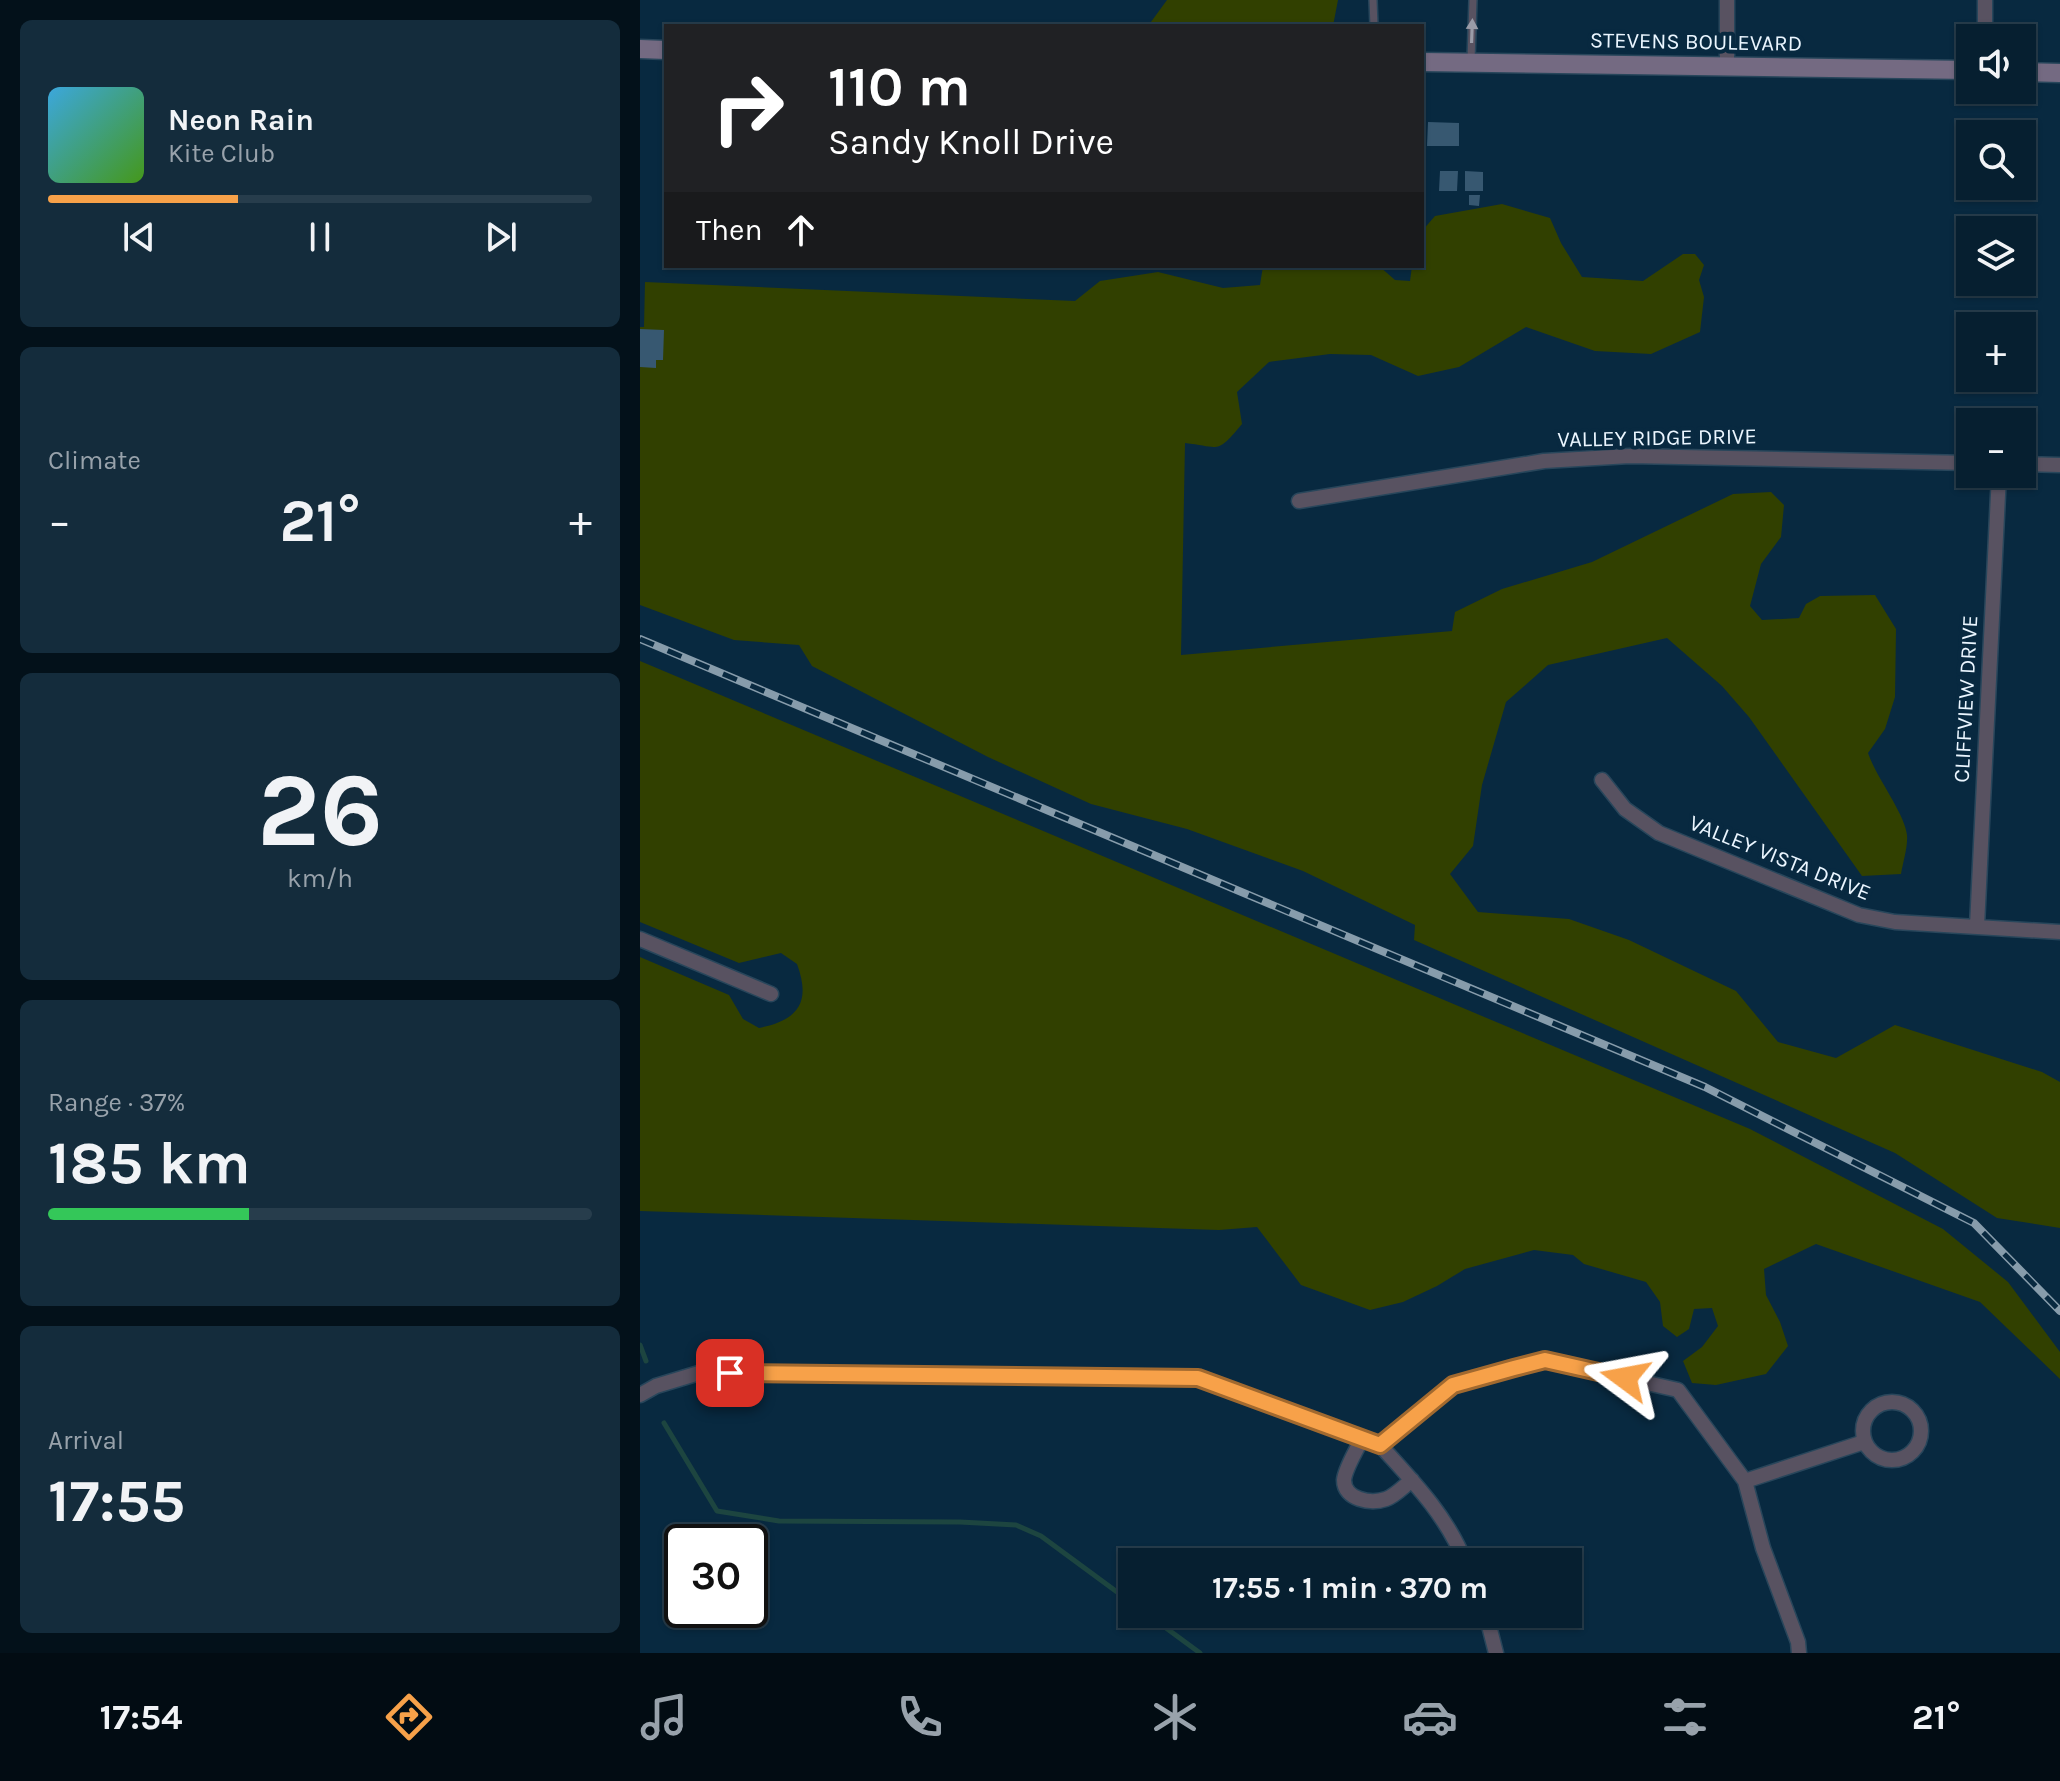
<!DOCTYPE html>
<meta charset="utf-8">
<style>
:root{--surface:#061f30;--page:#142c3c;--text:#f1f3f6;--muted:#98a2ab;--line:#273d4c;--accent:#f7a149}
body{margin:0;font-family:Karla,sans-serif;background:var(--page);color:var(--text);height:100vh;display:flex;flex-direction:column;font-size:30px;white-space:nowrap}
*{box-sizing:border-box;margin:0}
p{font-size:26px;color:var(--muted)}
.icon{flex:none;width:44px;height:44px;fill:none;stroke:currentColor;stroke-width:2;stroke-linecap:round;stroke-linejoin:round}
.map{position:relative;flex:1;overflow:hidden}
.sheet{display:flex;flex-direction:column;gap:20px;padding:20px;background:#03111a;width:640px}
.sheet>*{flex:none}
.hud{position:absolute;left:24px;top:24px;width:760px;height:244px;border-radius:0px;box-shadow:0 2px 6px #0004,0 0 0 2px var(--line);background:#202124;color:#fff;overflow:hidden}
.controls{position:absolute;left:1316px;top:24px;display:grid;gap:16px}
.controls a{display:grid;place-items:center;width:80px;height:80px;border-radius:0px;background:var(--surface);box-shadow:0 2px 6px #0004,0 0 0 2px var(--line);font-size:40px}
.speed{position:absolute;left:24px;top:1524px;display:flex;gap:16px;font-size:40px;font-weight:700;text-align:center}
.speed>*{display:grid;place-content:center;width:104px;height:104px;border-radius:50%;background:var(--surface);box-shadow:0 2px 6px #0004,0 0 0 2px var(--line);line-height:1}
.speed .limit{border:4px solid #111;border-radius:12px;background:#fff;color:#111}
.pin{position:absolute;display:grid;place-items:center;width:68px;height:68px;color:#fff;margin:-34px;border-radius:16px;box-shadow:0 4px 12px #0006}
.me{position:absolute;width:88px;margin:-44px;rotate:283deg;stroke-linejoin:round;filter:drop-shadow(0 0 6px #0008)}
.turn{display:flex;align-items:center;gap:28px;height:168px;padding:0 32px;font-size:36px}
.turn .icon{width:104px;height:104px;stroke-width:2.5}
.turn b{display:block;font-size:56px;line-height:68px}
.then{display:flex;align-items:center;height:76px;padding:0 32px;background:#0003;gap:16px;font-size:30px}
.big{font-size:60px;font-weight:700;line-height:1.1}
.sheet .tile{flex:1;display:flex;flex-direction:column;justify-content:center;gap:12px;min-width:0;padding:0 28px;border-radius:12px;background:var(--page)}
.sheet .dial{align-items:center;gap:0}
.dial b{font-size:104px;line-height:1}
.song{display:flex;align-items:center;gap:24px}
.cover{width:96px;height:96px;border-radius:12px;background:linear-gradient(135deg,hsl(200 70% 55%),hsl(100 70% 35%))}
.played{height:8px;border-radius:4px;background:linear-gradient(90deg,var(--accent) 35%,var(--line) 35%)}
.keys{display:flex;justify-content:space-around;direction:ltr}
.heat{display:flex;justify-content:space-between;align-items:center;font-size:44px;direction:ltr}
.charge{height:12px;border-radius:6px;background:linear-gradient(90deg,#34c759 37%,var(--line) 0)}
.trip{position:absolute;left:478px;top:1548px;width:464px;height:80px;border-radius:0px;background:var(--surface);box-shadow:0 2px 6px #0004,0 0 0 2px var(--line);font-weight:700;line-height:80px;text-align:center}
.menu{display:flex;height:128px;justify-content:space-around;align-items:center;background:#020c13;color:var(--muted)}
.menu .icon{width:56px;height:56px}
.menu .active{color:var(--accent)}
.menu b{font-size:36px;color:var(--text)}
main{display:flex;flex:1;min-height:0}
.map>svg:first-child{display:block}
.green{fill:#314000}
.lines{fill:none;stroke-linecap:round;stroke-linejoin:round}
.stream{stroke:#1d4540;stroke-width:5}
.building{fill:#375871}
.lane-casing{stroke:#28465b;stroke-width:10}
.street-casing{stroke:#28465b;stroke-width:17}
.secondary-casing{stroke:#28465b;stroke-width:21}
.lane{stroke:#585261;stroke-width:7}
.street{stroke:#585261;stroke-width:14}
.secondary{stroke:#746a82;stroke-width:18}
.rail-casing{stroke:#879cab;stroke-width:8}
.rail{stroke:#082940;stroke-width:5;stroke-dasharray:15;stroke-linecap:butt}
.oneway{fill:#9a9ca8}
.route-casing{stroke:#a1692f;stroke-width:20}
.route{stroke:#f7a149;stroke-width:14}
.labels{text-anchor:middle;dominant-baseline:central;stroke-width:8;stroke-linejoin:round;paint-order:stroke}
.street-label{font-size:22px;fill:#ebf6ff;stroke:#082940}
</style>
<main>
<section class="sheet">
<div class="tile">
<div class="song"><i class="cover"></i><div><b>Neon Rain</b><p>Kite Club</p></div></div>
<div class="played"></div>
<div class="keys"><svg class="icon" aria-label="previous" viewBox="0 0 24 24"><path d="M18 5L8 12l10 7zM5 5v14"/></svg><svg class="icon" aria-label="pause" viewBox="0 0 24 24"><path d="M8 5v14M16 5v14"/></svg><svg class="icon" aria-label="next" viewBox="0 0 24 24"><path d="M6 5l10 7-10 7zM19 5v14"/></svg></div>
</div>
<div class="tile"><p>Climate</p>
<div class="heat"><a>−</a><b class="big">21°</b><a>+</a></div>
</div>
<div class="tile dial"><b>26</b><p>km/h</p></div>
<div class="tile"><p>Range · 37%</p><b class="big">185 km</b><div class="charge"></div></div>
<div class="tile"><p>Arrival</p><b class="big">17:55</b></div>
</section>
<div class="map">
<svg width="1420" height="1653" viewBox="0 0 1420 1653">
<rect width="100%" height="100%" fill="#082940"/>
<path class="green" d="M527 0H698L693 26H508Z
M862 204 910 218 921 243 942 277 1003 281 1043 254H1055L1064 265 1059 280 1064 297 1060 332 1011 354 955 351 886 327 819 367 778 376 731 355 690 354 629 362 597 392 602 424C576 455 581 447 545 443L541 655 812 631 815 612 862 589 952 562 1093 494 1131 492 1144 505 1141 537 1121 564 1110 606 1122 620 1159 618 1166 604 1180 596 1235 595 1256 629 1255 697 1245 729 1228 753C1236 777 1265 814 1267 835 1268 847 1263 862 1261 874L1222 876 1109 717 1082 686 1027 638 908 665 866 702 842 785 833 846 810 874 838 912 929 919 989 940 1096 991 1138 1042 1196 1058 1255 1025 1402 1072 1420 1082V1228L1357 1218 1255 1153 774 940 775 925 663 871 547 829 451 804 348 757 172 666 159 645 94 640 0 605V327H4L5 282 435 301 460 281 518 272 583 288 620 285 623 266H739L755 280 770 281 772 266H782V231L795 216Z
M0 661 1110 1129 1303 1229 1368 1282 1420 1352V1379L1340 1302 1176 1244 1124 1269 1126 1295 1140 1322 1148 1346 1126 1374 1076 1385 1052 1383 1043 1361 1062 1347 1078 1326 1072 1308 1054 1309 1049 1329 1037 1337 1023 1326 1020 1302 1006 1282 944 1264 933 1255 894 1250 825 1269 797 1286 763 1302 730 1310 661 1285 617 1227 579 1230 0 1211V957L89 995 103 1019 119 1028C159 1020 171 1002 157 964L141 953 99 963 0 922Z"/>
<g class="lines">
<path class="stream" d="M0 1345 6 1361
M24 1423 77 1511 139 1521 320 1522 376 1525 401 1536 492 1603
M507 1614 560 1653"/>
</g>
<path class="building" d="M788 122 819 123V146H787Z
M800 171H818L817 191H799Z
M825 171 843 172V191H825Z
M1317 182H1330V186H1337L1336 200 1317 199Z
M829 195H840L839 206 829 205Z
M0 329 24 330 23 360H16V368L0 367Z"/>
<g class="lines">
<g class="lane-casing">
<path id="lane" d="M733 0 734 26
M831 60 833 0"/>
</g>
<g class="street-casing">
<path id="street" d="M1087 0V66
M1345 0V38
M1382 464 1420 465
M659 501 904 461 990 456 1330 463
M962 780 985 809 1019 833 1219 915 1255 922 1420 932
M1337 926 1359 474
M0 939 131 994
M0 1395 16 1386 59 1373 558 1378 740 1445 813 1385 905 1360 1038 1390 1105 1481 1123 1548 1158 1642 1159 1653
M1223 1431a29 29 0 1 1 58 0a29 29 0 1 1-58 0Z
M722 1438C717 1450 705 1468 704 1480 704 1500 731 1504 746 1499 755 1496 764 1486 772 1480
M740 1445C773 1481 807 1516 825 1562
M1105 1481 1224 1442
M846 1614 856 1653"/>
</g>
<g class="secondary-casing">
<path id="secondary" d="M0 49 26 50
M782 62 1330 70
M1382 72 1420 73"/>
</g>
<use href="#lane" class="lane"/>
<use href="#street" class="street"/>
<use href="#secondary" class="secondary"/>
<g class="rail-casing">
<path id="rail" d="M0 639 1065 1087 1334 1223 1420 1311"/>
</g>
<use href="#rail" class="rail"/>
</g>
<defs><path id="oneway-solid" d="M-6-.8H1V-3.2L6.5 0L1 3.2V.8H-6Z" transform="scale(2)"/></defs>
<use class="oneway" href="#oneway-solid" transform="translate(832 31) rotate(-88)"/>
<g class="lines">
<g class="route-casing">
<path id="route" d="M90 1373 558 1378 740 1445 813 1385 874 1368 905 1360 985 1378"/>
</g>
<use href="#route" class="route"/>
</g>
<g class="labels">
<g class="street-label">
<text transform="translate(1056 42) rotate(1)">STEVENS BOULEVARD</text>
<text transform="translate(1017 438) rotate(-1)">VALLEY RIDGE DRIVE</text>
<text transform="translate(1326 699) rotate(-87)">CLIFFVIEW DRIVE</text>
<text transform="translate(1140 858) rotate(22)">VALLEY VISTA DRIVE</text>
</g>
</g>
</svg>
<div class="controls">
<a><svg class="icon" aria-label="sound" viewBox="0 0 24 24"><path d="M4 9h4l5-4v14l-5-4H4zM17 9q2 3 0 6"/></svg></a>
<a><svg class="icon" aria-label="search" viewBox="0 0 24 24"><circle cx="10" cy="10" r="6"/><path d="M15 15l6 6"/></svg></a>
<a><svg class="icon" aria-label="layers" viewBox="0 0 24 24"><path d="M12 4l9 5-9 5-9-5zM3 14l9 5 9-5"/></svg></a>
<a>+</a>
<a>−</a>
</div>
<div class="speed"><div class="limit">30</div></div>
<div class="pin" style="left:90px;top:1373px;background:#d93025"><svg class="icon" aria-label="arrive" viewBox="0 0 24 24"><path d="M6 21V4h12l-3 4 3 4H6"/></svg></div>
<svg class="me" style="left:985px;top:1378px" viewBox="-20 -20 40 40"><path d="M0-17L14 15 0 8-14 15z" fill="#f7a149" stroke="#fff" stroke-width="4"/></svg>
<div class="trip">17:55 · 1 min · 370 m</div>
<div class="hud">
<div class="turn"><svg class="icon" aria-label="right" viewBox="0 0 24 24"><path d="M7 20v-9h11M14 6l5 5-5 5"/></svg><div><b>110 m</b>Sandy Knoll Drive</div></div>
<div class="then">Then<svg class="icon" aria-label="ahead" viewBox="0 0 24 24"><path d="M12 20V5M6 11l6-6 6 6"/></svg></div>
</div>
</div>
</main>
<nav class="menu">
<b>17:54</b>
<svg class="icon active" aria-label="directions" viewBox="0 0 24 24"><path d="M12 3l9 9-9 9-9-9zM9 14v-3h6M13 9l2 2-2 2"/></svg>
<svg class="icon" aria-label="music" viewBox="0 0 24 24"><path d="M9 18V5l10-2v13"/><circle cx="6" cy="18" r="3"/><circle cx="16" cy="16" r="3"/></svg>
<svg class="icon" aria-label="phone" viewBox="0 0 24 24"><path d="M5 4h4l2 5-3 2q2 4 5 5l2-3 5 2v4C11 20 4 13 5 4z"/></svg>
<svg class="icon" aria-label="climate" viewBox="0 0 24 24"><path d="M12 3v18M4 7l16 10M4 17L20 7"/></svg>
<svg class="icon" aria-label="car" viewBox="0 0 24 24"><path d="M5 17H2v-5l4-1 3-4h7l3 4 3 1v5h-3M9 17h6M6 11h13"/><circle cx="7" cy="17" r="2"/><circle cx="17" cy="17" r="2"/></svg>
<svg class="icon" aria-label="filters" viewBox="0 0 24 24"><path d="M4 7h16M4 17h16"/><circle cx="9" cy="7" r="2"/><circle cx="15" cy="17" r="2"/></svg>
<b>21°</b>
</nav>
